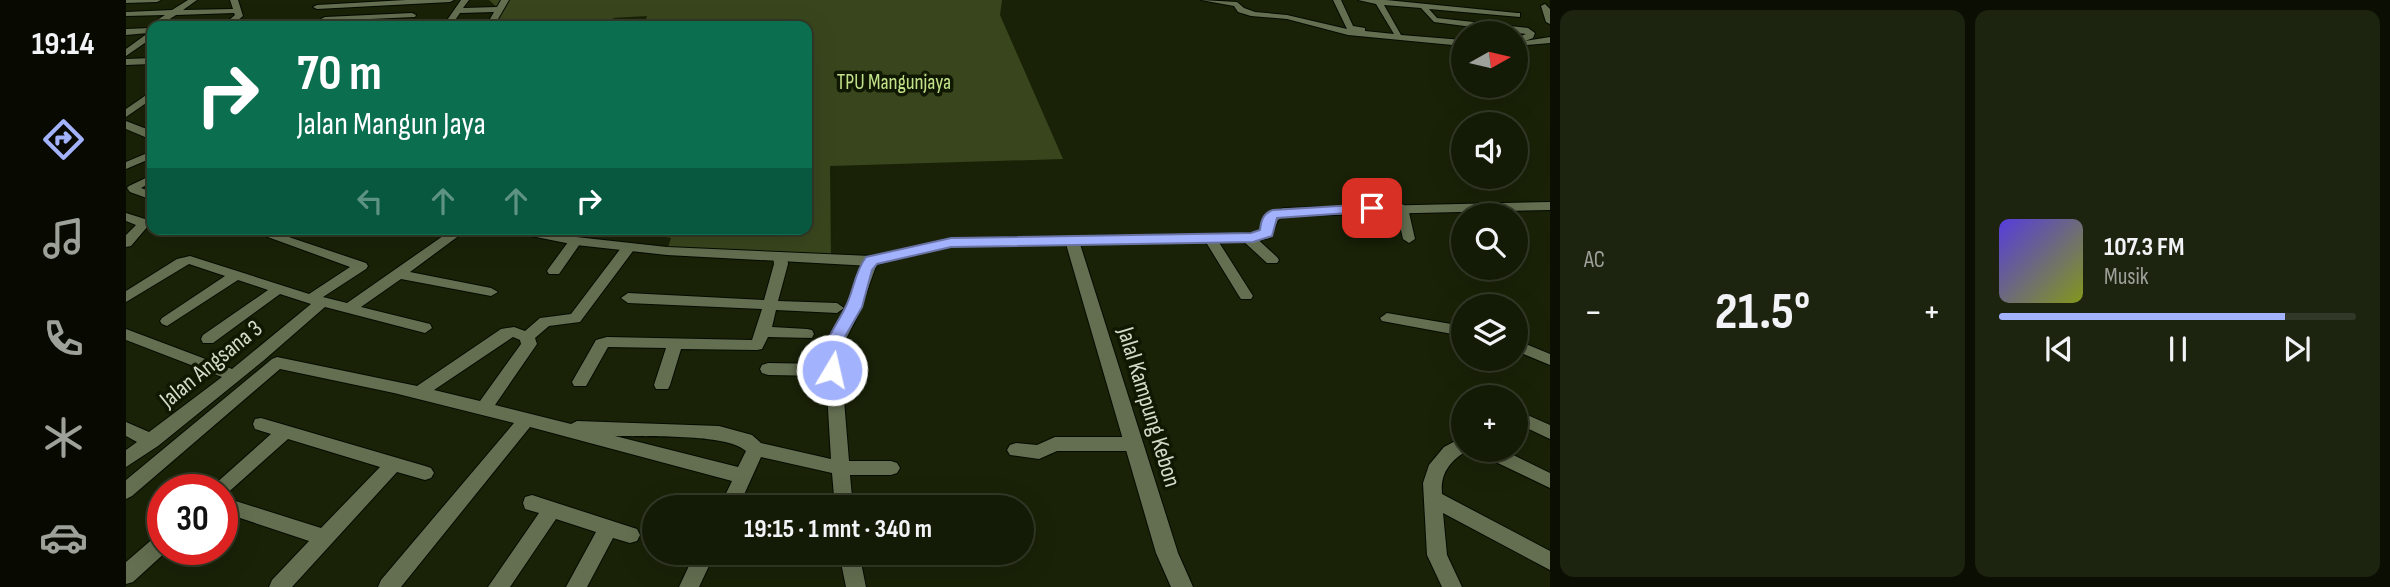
<!DOCTYPE html>
<html lang="id">
<meta charset="utf-8">
<style>
:root{--surface:#131a05;--page:#1c230f;--text:#f1f3f6;--muted:#9da19a;--line:#323827;--accent:#a3b2fd}
body{margin:0;font-family:"Sofia Sans Condensed",sans-serif;background:var(--page);color:var(--text);height:100vh;display:flex;flex-direction:column;font-size:26px;white-space:nowrap}
*{box-sizing:border-box;margin:0}
p{font-size:23px;color:var(--muted)}
.icon{flex:none;width:38px;height:38px;fill:none;stroke:currentColor;stroke-width:2;stroke-linecap:round;stroke-linejoin:round}
.map{position:relative;flex:1;overflow:hidden}
.side{display:flex;flex-direction:column;gap:10px;padding:10px;background:#0a0e03;width:840px}
.side>*{flex:none}
.top-card{position:absolute;left:21px;top:21px;width:665px;height:214px;border-radius:14px;box-shadow:0 7px 28px #0002,0 0 0 2px var(--line);background:#0b6e4f;color:#fff;overflow:hidden}
.needle{width:46px;rotate:82deg}
.controls{position:absolute;left:1325px;top:21px;display:grid;gap:14px}
.controls a{display:grid;place-items:center;width:77px;height:77px;border-radius:50%;background:var(--surface);box-shadow:0 7px 28px #0002,0 0 0 2px var(--line);font-size:35px}
.speed{position:absolute;left:21px;top:474px;display:flex;gap:14px;font-size:35px;font-weight:700;text-align:center}
.speed>*{display:grid;place-content:center;width:91px;height:91px;border-radius:50%;background:var(--surface);box-shadow:0 7px 28px #0002,0 0 0 2px var(--line);line-height:1}
.speed .limit{border:10px solid #d22;background:#fff;color:#111}
.pin{position:absolute;display:grid;place-items:center;width:60px;height:60px;color:#fff;margin:-30px;border-radius:14px;box-shadow:0 4px 10px #0006}
.me{position:absolute;width:77px;margin:-38px;rotate:9deg;stroke-linejoin:round;filter:drop-shadow(0 0 5px #0008)}
.turn{display:flex;align-items:center;gap:24px;height:147px;padding:0 35px;font-size:32px}
.turn .icon{width:91px;height:91px;stroke-width:2.5}
.turn b{display:block;font-size:49px;line-height:60px}
.lanes{display:flex;align-items:center;height:66px;padding:0 35px;background:#0003;justify-content:center;gap:35px;direction:ltr}
.lanes .off{opacity:.35}
.big{font-size:52px;font-weight:700;line-height:1.1}
.side .tile{flex:1;display:flex;flex-direction:column;justify-content:center;gap:10px;min-width:0;padding:0 24px;border-radius:14px;background:var(--page)}
.song{display:flex;align-items:center;gap:21px}
.cover{width:84px;height:84px;border-radius:10px;background:linear-gradient(135deg,hsl(250 70% 55%),hsl(70 70% 35%))}
.played{height:7px;border-radius:4px;background:linear-gradient(90deg,var(--accent) 80%,var(--line) 80%)}
.keys{display:flex;justify-content:space-around;direction:ltr}
.heat{display:flex;justify-content:space-between;align-items:center;font-size:38px;direction:ltr}
.side .tiles{flex:1;display:grid;gap:10px;grid-template-columns:repeat(2,1fr)}
.trip{position:absolute;left:516px;top:495px;width:392px;height:70px;border-radius:35px;background:var(--surface);box-shadow:0 7px 28px #0002,0 0 0 2px var(--line);font-weight:700;line-height:70px;text-align:center}
main{display:flex;flex:1;min-height:0}
.tabs{display:flex;flex-direction:column;width:126px;justify-content:space-around;align-items:center;background:#080a02;color:var(--muted)}
.tabs .icon{width:49px;height:49px}
.tabs .active{color:var(--accent)}
.tabs b{font-size:32px;color:var(--text)}
.map>svg:first-child{display:block}
.green{fill:#39461d}
.lines{fill:none;stroke-linecap:round;stroke-linejoin:round}
.minor-casing{stroke:#050b00;stroke-width:2}
.tertiary-casing{stroke:#050b00;stroke-width:2}
.minor{fill:#646f51;fill-rule:evenodd}
.tertiary{fill:#646f51;fill-rule:evenodd}
.route{fill:#a3b2fd;stroke:#6a74a4;stroke-width:2}
.labels{text-anchor:middle;dominant-baseline:central;stroke-width:7;stroke-linejoin:round;paint-order:stroke}
.far-park-label{font-size:21px;fill:#c2e28a;stroke:#101801}
.street-label{font-size:24px;fill:#d3daca;stroke:#101801}
</style>
<main>
<nav class="tabs">
<b>19:14</b>
<svg class="icon active" aria-label="directions" viewBox="0 0 24 24"><path d="M12 3l9 9-9 9-9-9zM9 14v-3h6M13 9l2 2-2 2"/></svg>
<svg class="icon" aria-label="music" viewBox="0 0 24 24"><path d="M9 18V5l10-2v13"/><circle cx="6" cy="18" r="3"/><circle cx="16" cy="16" r="3"/></svg>
<svg class="icon" aria-label="phone" viewBox="0 0 24 24"><path d="M5 4h4l2 5-3 2q2 4 5 5l2-3 5 2v4C11 20 4 13 5 4z"/></svg>
<svg class="icon" aria-label="climate" viewBox="0 0 24 24"><path d="M12 3v18M4 7l16 10M4 17L20 7"/></svg>
<svg class="icon" aria-label="car" viewBox="0 0 24 24"><path d="M5 17H2v-5l4-1 3-4h7l3 4 3 1v5h-3M9 17h6M6 11h13"/><circle cx="7" cy="17" r="2"/><circle cx="17" cy="17" r="2"/></svg>
</nav>
<div class="map">
<svg width="1424" height="587" viewBox="0 0 1424 587">
<rect width="100%" height="100%" fill="#192207"/>
<path class="green" d="M363 0H876L874 15 937 159 704 166 705 258 541 251 545 238 502 229H681V26H518L521 16 486 18 498 22 492 26H364L374 10Z"/>
<g class="lines">
<g class="minor-casing">
<path id="minor" d="M0 0H35L31 2 0 3Z
M62 0H71L57 10 107 9 104 0H112L117 16 105 26H66L70 24 102 21 109 15 108 13 50 15 33 26H26V38L0 56V49L22 33 0 35V29L25 28V24L39 15 0 16V12L46 10Z
M280 0H328L324 2 191 9 187 7 191 5Z
M335 0H343L337 8 371 7 375 0H383L368 26H360L368 12 334 13 325 26H317Z
M1075 0 1111 2 1118 8 1129 12 1161 15 1221 29 1207 0H1215L1227 26 1239 28V31L1268 34 1250 4 1232 0H1260L1391 13H1394V17L1303 9 1311 18 1402 28 1409 33 1407 38 1399 41 1424 37V43L1391 46 1390 38 1400 34 1308 22 1295 8 1258 5 1275 35 1337 40V46L1222 35 1161 19 1125 16 1112 12 1108 6Z
M1419 4 1424 9V24L1420 22 1415 6Z
M286 13 290 15 289 17 199 21 195 19 199 17Z
M140 24H190L194 26H139Z
M26 58V64L0 65V59Z
M26 91V99L0 117V109Z
M26 151V158L0 169V162Z
M26 175V182L15 188 26 192V200L4 192 1 188 3 186Z
M1276 204 1282 208 1289 239 1283 243 1277 239 1270 208Z
M0 213 19 219 22 226 5 246 0 247V235L10 225 0 221Z
M120 229H139L240 263 242 266 240 269 197 297 221 303 327 229H342L284 272 365 288 372 292 365 296 275 279 235 307 304 324 306 328 299 333 199 307 137 361 32 446 0 467V450L11 442 0 436V422L23 432 96 377 0 340V329L106 369 185 304 154 294 87 343H77L75 339 77 335 142 290 112 280 41 326 36 324 34 321 36 318 99 276 63 264 0 302V291L51 259 64 256 183 294 224 267Z
M1121 233 1126 234 1151 257 1153 260 1151 263H1141L1116 240 1115 237 1116 234Z
M1084 235 1089 236 1127 296 1125 299H1115L1113 296 1078 239Z
M450 237 456 241 433 274H423L421 271 423 268 445 238Z
M503 243 510 247 454 322 423 326 409 338 411 344 369 405 445 424 451 421 593 426 626 435 635 443 705 459 700 376 642 375 636 373 634 369 636 365 642 363 699 364 700 345 718 313 732 272 740 258 745 257 752 261 733 313 714 351 723 461H765L771 463 774 468 771 473 765 475H724L727 508H709L706 473 635 457 612 508H593L606 481 404 427 275 587H252L255 580 388 423 268 393 154 369 6 496 0 499V480L146 359 151 357 291 386 375 329 388 327 399 331 414 318 445 314 498 244ZM387 337 394 340 395 344 354 401 308 390ZM489 436C518 437 601 433 620 451L612 467Z
M654 252 661 256 662 264 652 301 711 303 718 308 711 313 650 310 646 327 681 329 686 330 688 334 686 338 642 337 636 349 631 350 555 349 544 385 542 389H530L528 385 540 348 482 347 460 386H448L446 382 470 340 481 337 626 340 636 309 502 303 495 298 502 293 638 300 648 264 647 256Z
M1261 313 1337 326V336L1256 321 1254 318Z
M1390 340 1424 354V365L1390 351Z
M1390 410 1424 425V439L1390 423Z
M135 418 299 466 305 468 308 473 305 478 299 480 271 472 166 587H143L146 580 183 541 96 512V490H85L88 485 145 434 129 429 127 424 129 419ZM162 439 254 467 195 528 97 497Z
M929 437H1008L1014 439 1017 444 1014 449 1008 451H931L913 459 884 455 881 450 884 445 890 443 911 445Z
M1337 437V450H1342C1324 461 1314 473 1316 494L1424 551V570L1317 513 1321 555 1336 587H1316L1301 555 1297 483 1303 465 1318 447Z
M1352 450H1377L1424 473V488L1355 455Z
M406 495 511 529 514 535 511 541 504 543 487 538 461 587H440L470 532 430 519 384 587H362L413 513 399 509 397 503 399 497Z
M37 534V550H42L7 582 0 584V562L30 536Z
M569 553H589L573 587H553Z
M713 553H733L740 587H720Z"/>
</g>
<g class="tertiary-casing">
<path id="tertiary" d="M0 121 26 131V140L0 129Z
M1424 202V210L1159 216 1152 220 1144 238 1127 241 954 244 1052 553 1067 587H1045L1030 553 940 244 825 246 745 266 541 255 450 245 390 233 383 229H413L450 237 541 247 745 256 825 238 1127 233 1134 232 1144 213 1158 208Z"/>
</g>
<use href="#minor" class="minor"/>
<use href="#tertiary" class="tertiary"/>
</g>
<path class="route" d="M1246 204 1253 208 1251 211 1151 218 1146 236 1127 242 825 247 751 264 746 270 736 307 717 340 712 375H699C688 353 710 327 719 308 728 291 728 273 740 257L825 238 1125 233 1134 230C1135 221 1137 213 1147 210Z"/>
<g class="labels">
<g class="far-park-label">
<text x="768" y="82">TPU Mangunjaya</text>
</g>
<g class="street-label">
<text transform="translate(85 364) rotate(-39)">Jalan Angsana 3</text>
<text transform="translate(1023 407) rotate(73)">Jalal Kampung Kebon</text>
</g>
</g>
</svg>
<div class="controls">
<a><svg class="needle" viewBox="-14 -14 28 28"><path d="M0-13l5 13h-10z" fill="#e53935"/><path d="M0 13l5-13h-10z" fill="#9da19a"/></svg></a>
<a><svg class="icon" aria-label="sound" viewBox="0 0 24 24"><path d="M4 9h4l5-4v14l-5-4H4zM17 9q2 3 0 6"/></svg></a>
<a><svg class="icon" aria-label="search" viewBox="0 0 24 24"><circle cx="10" cy="10" r="6"/><path d="M15 15l6 6"/></svg></a>
<a><svg class="icon" aria-label="layers" viewBox="0 0 24 24"><path d="M12 4l9 5-9 5-9-5zM3 14l9 5 9-5"/></svg></a>
<a>+</a>
</div>
<div class="speed"><div class="limit">30</div></div>
<div class="pin" style="left:1246px;top:208px;background:#d93025"><svg class="icon" aria-label="arrive" viewBox="0 0 24 24"><path d="M6 21V4h12l-3 4 3 4H6"/></svg></div>
<svg class="me" style="left:706px;top:370px" viewBox="-20 -20 40 40"><circle r="17" fill="#a3b2fd" stroke="#fff" stroke-width="3"/><path d="M0-11L8 9 0 5-8 9z" fill="#fff"/></svg>
<div class="trip">19:15 · 1 mnt · 340 m</div>
<div class="top-card">
<div class="turn"><svg class="icon" aria-label="right" viewBox="0 0 24 24"><path d="M7 20v-9h11M14 6l5 5-5 5"/></svg><div><b>70 m</b>Jalan Mangun Jaya</div></div>
<div class="lanes"><svg class="icon off" aria-label="left" viewBox="0 0 24 24"><path d="M17 20v-9H6M10 6l-5 5 5 5"/></svg><svg class="icon off" aria-label="ahead" viewBox="0 0 24 24"><path d="M12 20V5M6 11l6-6 6 6"/></svg><svg class="icon off" aria-label="ahead" viewBox="0 0 24 24"><path d="M12 20V5M6 11l6-6 6 6"/></svg><svg class="icon" aria-label="right" viewBox="0 0 24 24"><path d="M7 20v-9h11M14 6l5 5-5 5"/></svg></div>
</div>
</div>
<section class="side">
<div class="tiles">
<div class="tile"><p>AC</p>
<div class="heat"><a>−</a><b class="big">21.5°</b><a>+</a></div>
</div>
<div class="tile">
<div class="song"><i class="cover"></i><div><b>107.3 FM</b><p>Musik</p></div></div>
<div class="played"></div>
<div class="keys"><svg class="icon" aria-label="previous" viewBox="0 0 24 24"><path d="M18 5L8 12l10 7zM5 5v14"/></svg><svg class="icon" aria-label="pause" viewBox="0 0 24 24"><path d="M8 5v14M16 5v14"/></svg><svg class="icon" aria-label="next" viewBox="0 0 24 24"><path d="M6 5l10 7-10 7zM19 5v14"/></svg></div>
</div>
</div>
</section>
</main>
